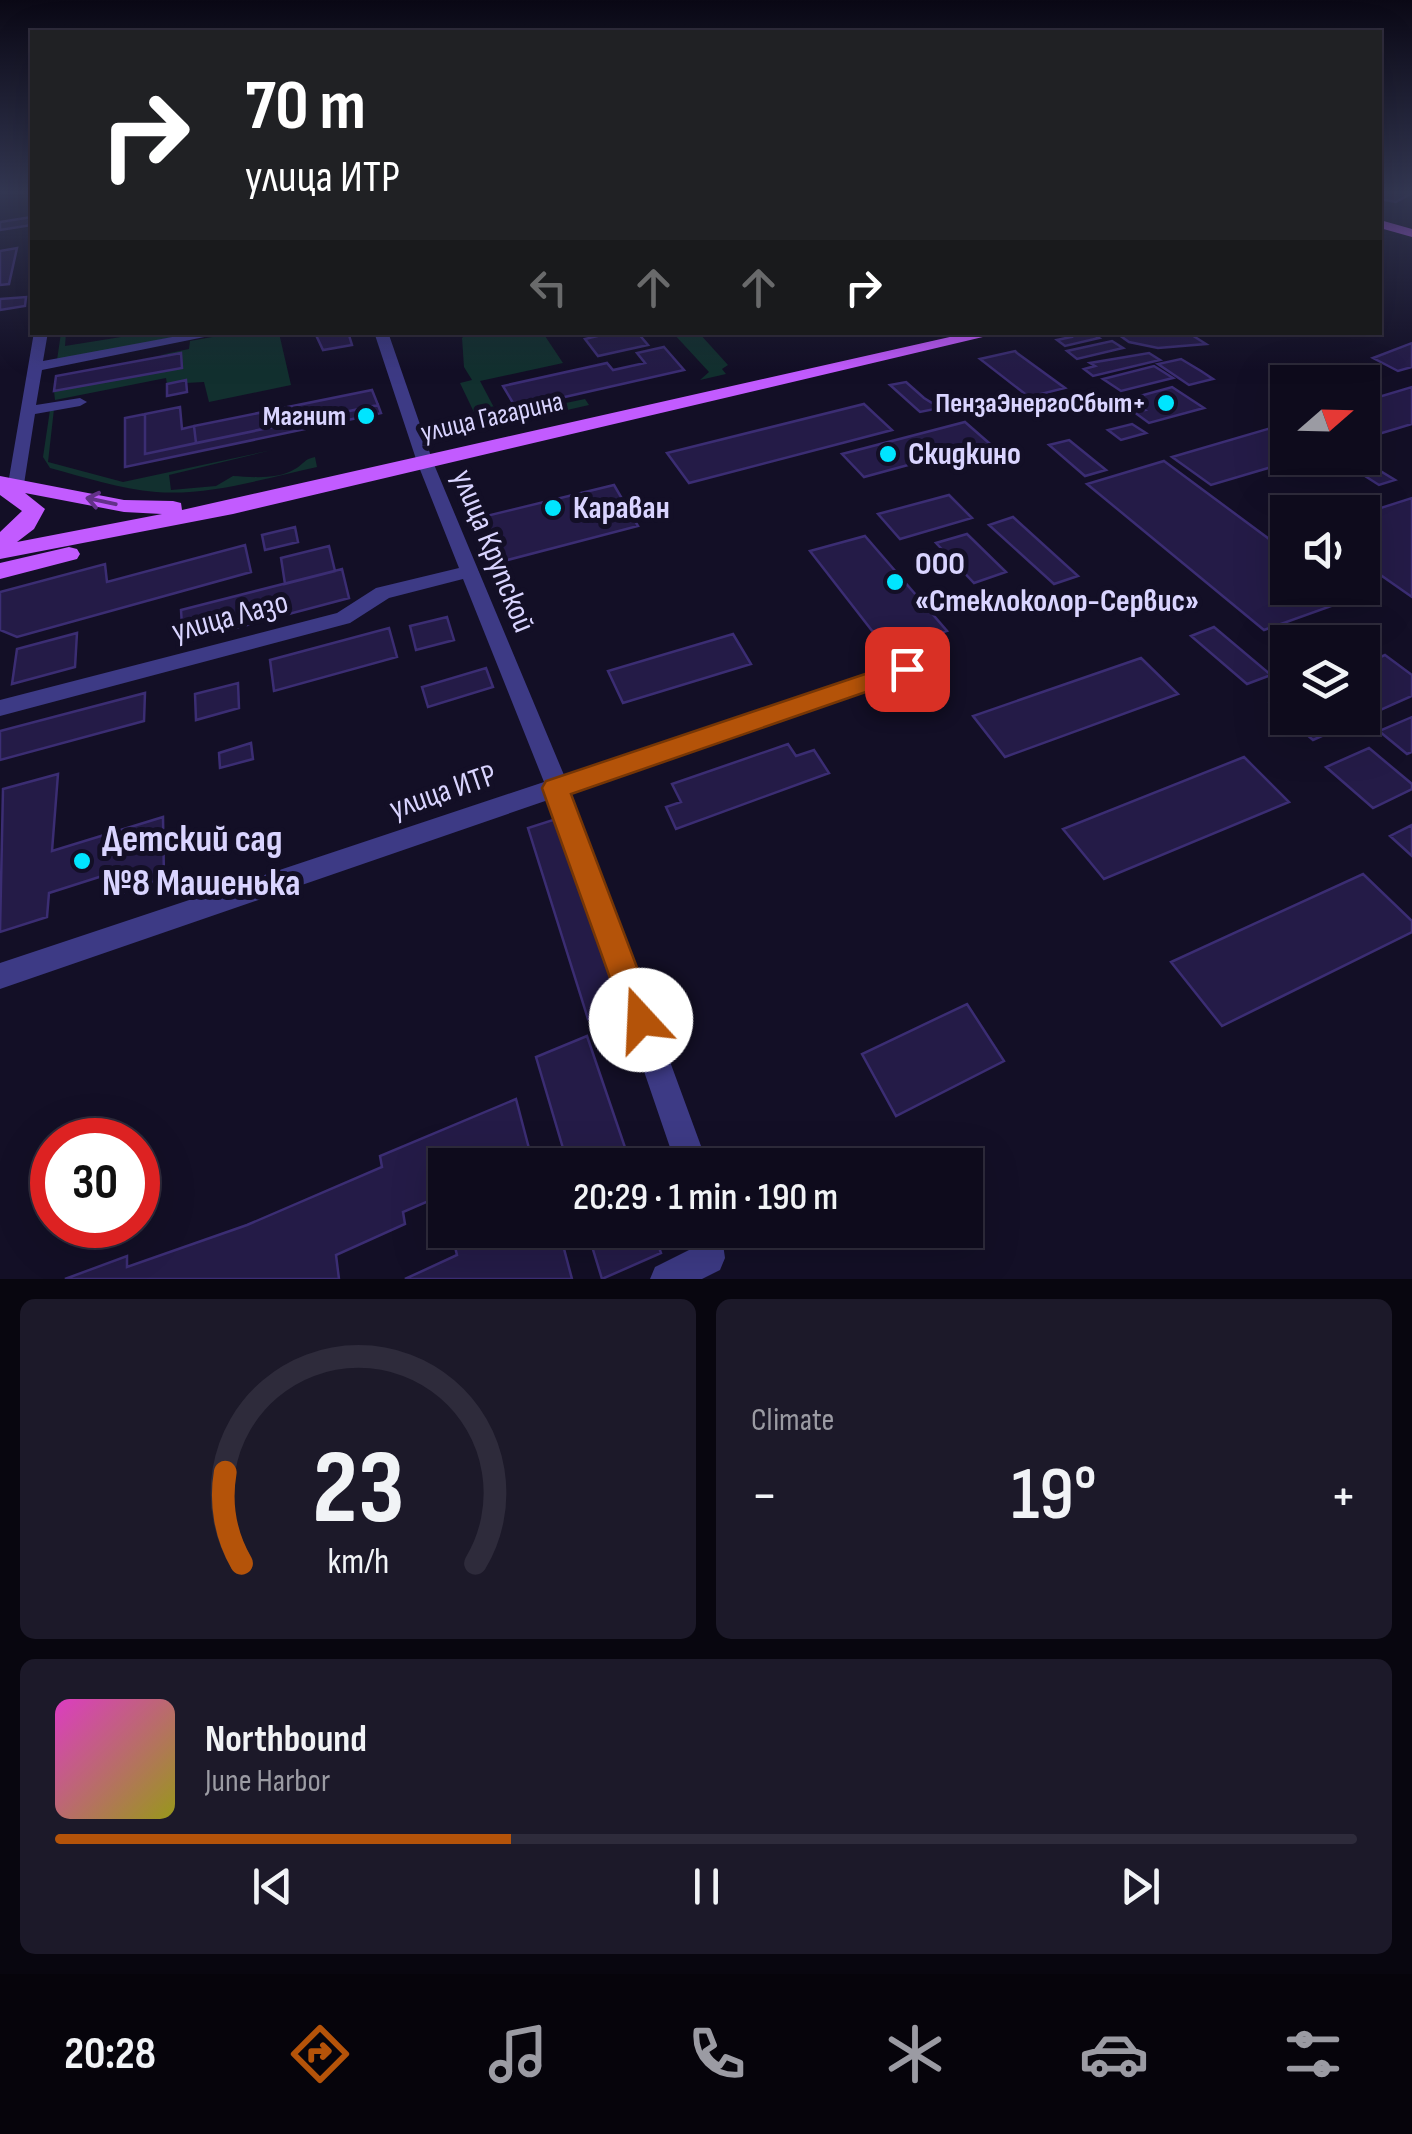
<!DOCTYPE html>
<meta charset="utf-8">
<style>
:root{--surface:#0e0b1c;--page:#1c1929;--text:#f1f3f6;--muted:#9b9ba3;--line:#2e2b3b;--accent:#b45309}
body{margin:0;font-family:"Sofia Sans Condensed",sans-serif;background:var(--page);color:var(--text);height:100vh;display:flex;flex-direction:column;font-size:38px;white-space:nowrap}
*{box-sizing:border-box;margin:0}
p{font-size:32px;color:var(--muted)}
.icon{flex:none;width:55px;height:55px;fill:none;stroke:currentColor;stroke-width:2;stroke-linecap:round;stroke-linejoin:round}
.map{position:relative;height:1279px;overflow:hidden}
.panel{display:flex;flex-direction:column;gap:20px;padding:20px;background:#08060f;flex:1}
.panel>*{flex:none}
.top-card{position:absolute;left:30px;top:30px;width:1352px;height:305px;border-radius:0px;box-shadow:0 10px 40px #0002,0 0 0 2px var(--line);background:#202124;color:#fff;overflow:hidden}
.needle{width:65px;rotate:70deg}
.fabs{position:absolute;left:1270px;top:365px;display:grid;gap:20px}
.fabs a{display:grid;place-items:center;width:110px;height:110px;border-radius:0px;background:var(--surface);box-shadow:0 10px 40px #0002,0 0 0 2px var(--line);font-size:50px}
.speed{position:absolute;left:30px;top:1118px;display:flex;gap:20px;font-size:50px;font-weight:700;text-align:center}
.speed>*{display:grid;place-content:center;width:130px;height:130px;border-radius:50%;background:var(--surface);box-shadow:0 10px 40px #0002,0 0 0 2px var(--line);line-height:1}
.speed .limit{border:15px solid #d22;background:#fff;color:#111}
.pin{position:absolute;display:grid;place-items:center;width:85px;height:85px;color:#fff;margin:-42px;border-radius:20px;box-shadow:0 5px 15px #0006}
.me{position:absolute;width:110px;margin:-55px;rotate:340deg;stroke-linejoin:round;filter:drop-shadow(0 0 8px #0008)}
.turn{display:flex;align-items:center;gap:35px;height:210px;padding:0 50px;font-size:45px}
.turn .icon{width:130px;height:130px;stroke-width:2.5}
.turn b{display:block;font-size:70px;line-height:85px}
.lanes{display:flex;align-items:center;height:95px;padding:0 50px;background:#0003;justify-content:center;gap:50px;direction:ltr}
.lanes .off{opacity:.35}
.big{font-size:75px;font-weight:600;line-height:1.1}
.panel .tile{flex:1;display:flex;flex-direction:column;justify-content:center;gap:15px;min-width:0;padding:0 35px;border-radius:15px;background:var(--page)}
.panel .dial{align-items:center;gap:0}
.dial svg{height:260px;overflow:visible;fill:none;stroke:var(--line);stroke-width:7;stroke-linecap:round;text-anchor:middle}
.dial text{fill:var(--text);stroke:none}
.song{display:flex;align-items:center;gap:30px}
.cover{width:120px;height:120px;border-radius:15px;background:linear-gradient(135deg,hsl(310 70% 55%),hsl(60 70% 35%))}
.played{height:10px;border-radius:5px;background:linear-gradient(90deg,var(--accent) 35%,var(--line) 35%)}
.keys{display:flex;justify-content:space-around;direction:ltr}
.heat{display:flex;justify-content:space-between;align-items:center;font-size:55px;direction:ltr}
.panel .tiles{flex:1;display:grid;gap:20px;grid-template-columns:1fr 1fr}
.tile:last-child{grid-column:span 2}
.trip{position:absolute;left:428px;top:1148px;width:555px;height:100px;border-radius:0px;background:var(--surface);box-shadow:0 10px 40px #0002,0 0 0 2px var(--line);font-weight:600;line-height:100px;text-align:center}
.dock{display:flex;height:160px;justify-content:space-around;align-items:center;background:#06040b;color:var(--muted)}
.dock .icon{width:70px;height:70px}
.dock .current{color:var(--accent)}
.dock b{font-size:45px;color:var(--text)}
.map>svg:first-child{display:block}
.green{fill:#12302f}
.building{fill:#241b47;stroke:#3b2d73;stroke-width:2.5}
.lines{fill:none;stroke-linecap:round;stroke-linejoin:round}
.minor{fill:#3d3a85;fill-rule:evenodd}
.major{fill:#c25bff;fill-rule:evenodd}
.oneway{stroke:#623188}
.route{fill:#b45309;stroke:#753606;stroke-width:2.5}
.poi-dot{fill:#00e5ff;stroke:#130f26;stroke-width:4}
.labels{text-anchor:middle;dominant-baseline:central;stroke-width:10;stroke-linejoin:round;paint-order:stroke}
.far-poi-label{font-size:28px;font-weight:bold;fill:#d9d4ff;stroke:#130f26;text-anchor:end}
.far-street-label{font-size:28px;fill:#d9d4ff;stroke:#130f26}
.poi-label{font-size:32px;font-weight:bold;fill:#d9d4ff;stroke:#130f26;text-anchor:start}
.street-label{font-size:32px;fill:#d9d4ff;stroke:#130f26}
.near-poi-label{font-size:38px;font-weight:bold;fill:#d9d4ff;stroke:#130f26;text-anchor:start}
</style>
<div class="map">
<svg width="1412" height="1279" viewBox="0 0 1412 1279">
<rect width="100%" height="100%" fill="#130f26"/>
<path class="green" d="M240 332 279 333 291 385 209 402 204 382 167 384 166 378 55 400 54 391 182 368 181 353 160 355 189 349 190 341Z
M61 333H66L65 346 146 333H195L57 360Z
M467 333H561L545 336 563 363 480 381 499 417 585 399 589 405 428 442V431L443 425 447 434 481 427 460 383 472 380 464 367 462 338Z
M673 333H699L728 365 722 369 726 374 700 380 709 372Z
M54 409 48 462 123 482 272 450 169 475 171 490 216 486 233 476C251 477 277 480 295 469 304 464 304 459 315 457L317 467C265 478 210 496 156 492 120 489 84 477 50 468L43 457 50 410Z"/>
<path class="building" d="M1389 191H1412V193L1396 202 1380 199Z
M32 217V225L0 230V222Z
M17 248 9 284 0 285V251Z
M26 297 25 306 0 310V299Z
M348 332 352 345 323 350 315 333Z
M614 332H637L648 345 598 356 585 339Z
M1065 332 1090 333 1099 338 1065 346 1057 340 1071 337Z
M1115 332H1187L1206 344 1158 348 1129 342Z
M1112 341 1123 348 1077 359 1067 351Z
M1412 343V367L1398 371 1373 358Z
M664 347 684 370 516 408 503 386 607 363 613 370 645 363 637 353Z
M1015 351 1017 353 1065 388 1029 397 980 359Z
M181 353 182 368 54 391 56 376Z
M1149 353 1160 360 1093 376 1084 369 1095 366 1090 363Z
M1181 359 1201 371 1213 379 1189 385 1158 364Z
M1154 366 1173 378 1121 391 1103 379Z
M186 380 187 392 167 396V384Z
M906 382 924 398 940 408 920 412 890 385Z
M1172 387 1204 408 1149 423 1134 412 1145 410 1129 399Z
M1412 387V424L1362 439V402Z
M372 390 378 405 196 443 194 426Z
M864 404 892 430 689 483 667 453Z
M378 405 381 413 125 467V418L145 414V454Z
M180 407 182 429 194 426 196 443 145 454V414Z
M965 422 989 443 864 477 842 454Z
M1288 423V458H1302L1211 485 1172 457Z
M1132 424 1146 433 1121 440 1108 430Z
M1069 440 1106 470 1085 476 1049 445Z
M1359 458 1395 480 1379 485 1340 460Z
M1164 461 1288 553V588H1335L1351 599 1264 630 1087 484Z
M614 485 638 526 500 562 482 517Z
M949 495 972 518 900 539 878 514Z
M1412 498V597L1362 562V514Z
M1013 517 1078 576 1054 584 989 525Z
M295 527 298 542 265 550 262 535Z
M967 534 1006 572 974 583 936 543Z
M865 536 947 631 887 650 810 551Z
M245 545 251 572 17 637 0 630V592L105 564 107 582Z
M329 546 335 571 285 584 281 558Z
M342 569 349 598 183 642 181 610Z
M447 617 454 640 416 650 410 626Z
M1214 627 1271 675 1247 684 1191 636Z
M389 628 397 657 274 691 270 660Z
M77 633 75 667 12 684 17 649Z
M733 634 751 664 623 703 608 671Z
M1385 655 1412 675V696L1313 740 1270 703 1288 696V718H1362V665Z
M1141 658 1178 694 1005 757 973 716Z
M486 668 493 687 428 707 422 687Z
M238 683 239 708 196 720 195 694Z
M145 693 144 721 0 760V731Z
M1412 717V752L1407 754 1379 731Z
M251 743 253 759 220 768 219 753Z
M788 744 796 756 814 750 829 773 676 829 666 807 681 802 672 784Z
M1369 748 1412 784V789L1373 808 1326 767Z
M1244 757 1289 802 1104 879 1063 829Z
M58 774 52 851 163 817 164 879 118 894V871L49 893 47 917 0 932 3 789Z
M556 819 620 1006 588 1019 528 828Z
M1412 825V856L1390 836Z
M1363 874 1412 921V932L1222 1026 1171 962Z
M967 1004 1004 1061 896 1116 862 1054Z
M587 1036 631 1165H568L536 1057Z
M516 1099 531 1156 510 1165H445V1194L403 1212 405 1224 336 1255 339 1279H65L127 1256V1267L247 1225 382 1167 380 1156Z
M477 1230 481 1244 511 1230H559L572 1279H405L457 1255 453 1239Z
M587 1230H653L661 1253 602 1279Z"/>
<g class="lines">
<path class="minor" d="M34 332H48L43 361 199 332H229L42 370 36 405 80 398 87 402 80 406 35 414 24 484 16 489 8 484Z
M374 332H388L433 462 564 775 907 661 914 664 917 669 914 674 571 792 708 1165H676L551 799 0 989V963L544 782 463 579 389 598 350 623 0 716V700L337 613 376 588 459 568 417 462Z
M689 1230H721L725 1258 720 1270 702 1279H650L655 1267 691 1249Z"/>
<path class="major" d="M1380 220 1412 229V237L1380 228Z
M972 332H1004L233 514 0 559V532L22 511 0 495V476L124 500 173 501 181 503 182 510ZM25 493 124 512 162 514 17 542 34 529 45 509Z
M69 547 77 549 80 554 77 559 0 579V563Z"/>
</g>
<defs><path id="oneway-shaft" d="M-6 0H5M1.5-3L5.5 0L1.5 3" fill="none" stroke-width="1.6" stroke-linecap="round" stroke-linejoin="round" transform="scale(2.5)"/></defs>
<use class="oneway" href="#oneway-shaft" transform="translate(101 501) rotate(-168)"/>
<linearGradient id="sky" x2="0" y2="1"><stop stop-color="#0a0815"/><stop offset="0.52" stop-color="#333752"/><stop offset="1" stop-color="#333752" stop-opacity="0"/></linearGradient>
<rect width="1412" height="370" fill="url(#sky)"/>
<path class="route" d="M907 660 918 669 915 675 571 794 657 1020 652 1031 641 1036 629 1031 542 788 546 781Z"/>
<g class="poi-dot">
<circle cx="1166" cy="403" r="10"/>
<circle cx="366" cy="416" r="10"/>
<circle cx="888" cy="454" r="10"/>
<circle cx="553" cy="508" r="10"/>
<circle cx="895" cy="582" r="10"/>
<circle cx="82" cy="861" r="10"/>
</g>
<g class="labels">
<g class="far-poi-label">
<text x="1146" y="403">ПензаЭнергоСбыт+</text>
<text x="346" y="416">Магнит</text>
</g>
<g class="far-street-label">
<text transform="translate(492 417) rotate(-13)">улица Гагарина</text>
</g>
<g class="poi-label">
<text x="908" y="454">Скидкино</text>
<text x="573" y="508">Караван</text>
<text x="915" y="564">ООО<tspan x="915" dy="37">«Стеклоколор-Сервис»</tspan></text>
</g>
<g class="street-label">
<text transform="translate(493 551) rotate(68)">улица Крупской</text>
<text transform="translate(230 617) rotate(-15)">улица Лазо</text>
<text transform="translate(443 792) rotate(-19)">улица ИТР</text>
</g>
<g class="near-poi-label">
<text x="102" y="839">Детский сад<tspan x="102" dy="44">№8 Машенька</tspan></text>
</g>
</g>
</svg>
<div class="fabs">
<a><svg class="needle" viewBox="-14 -14 28 28"><path d="M0-13l5 13h-10z" fill="#e53935"/><path d="M0 13l5-13h-10z" fill="#9b9ba3"/></svg></a>
<a><svg class="icon" aria-label="sound" viewBox="0 0 24 24"><path d="M4 9h4l5-4v14l-5-4H4zM17 9q2 3 0 6"/></svg></a>
<a><svg class="icon" aria-label="layers" viewBox="0 0 24 24"><path d="M12 4l9 5-9 5-9-5zM3 14l9 5 9-5"/></svg></a>
</div>
<div class="speed"><div class="limit">30</div></div>
<div class="pin" style="left:907px;top:669px;background:#d93025"><svg class="icon" aria-label="arrive" viewBox="0 0 24 24"><path d="M6 21V4h12l-3 4 3 4H6"/></svg></div>
<svg class="me" style="left:641px;top:1020px" viewBox="-20 -20 40 40"><circle r="19" fill="#fff"/><path d="M0-13L10 11 0 6-10 11z" fill="#b45309"/></svg>
<div class="trip">20:29 · 1 min · 190 m</div>
<div class="top-card">
<div class="turn"><svg class="icon" aria-label="right" viewBox="0 0 24 24"><path d="M7 20v-9h11M14 6l5 5-5 5"/></svg><div><b>70 m</b>улица ИТР</div></div>
<div class="lanes"><svg class="icon off" aria-label="left" viewBox="0 0 24 24"><path d="M17 20v-9H6M10 6l-5 5 5 5"/></svg><svg class="icon off" aria-label="ahead" viewBox="0 0 24 24"><path d="M12 20V5M6 11l6-6 6 6"/></svg><svg class="icon off" aria-label="ahead" viewBox="0 0 24 24"><path d="M12 20V5M6 11l6-6 6 6"/></svg><svg class="icon" aria-label="right" viewBox="0 0 24 24"><path d="M7 20v-9h11M14 6l5 5-5 5"/></svg></div>
</div>
</div>
<section class="panel">
<div class="tiles">
<div class="tile dial"><svg viewBox="0 0 100 80">
<path d="M14 69A42 42 0 1 1 86 69"/>
<path d="M14 69A42 42 0 0 1 9 41" stroke="#b45309"/>
<text x="50" y="56" font-size="32" font-weight="700">23</text>
<text x="50" y="72" font-size="11">km/h</text>
</svg></div>
<div class="tile"><p>Climate</p>
<div class="heat"><a>−</a><b class="big">19°</b><a>+</a></div>
</div>
<div class="tile">
<div class="song"><i class="cover"></i><div><b>Northbound</b><p>June Harbor</p></div></div>
<div class="played"></div>
<div class="keys"><svg class="icon" aria-label="previous" viewBox="0 0 24 24"><path d="M18 5L8 12l10 7zM5 5v14"/></svg><svg class="icon" aria-label="pause" viewBox="0 0 24 24"><path d="M8 5v14M16 5v14"/></svg><svg class="icon" aria-label="next" viewBox="0 0 24 24"><path d="M6 5l10 7-10 7zM19 5v14"/></svg></div>
</div>
</div>
</section>
<nav class="dock">
<b>20:28</b>
<svg class="icon current" aria-label="directions" viewBox="0 0 24 24"><path d="M12 3l9 9-9 9-9-9zM9 14v-3h6M13 9l2 2-2 2"/></svg>
<svg class="icon" aria-label="music" viewBox="0 0 24 24"><path d="M9 18V5l10-2v13"/><circle cx="6" cy="18" r="3"/><circle cx="16" cy="16" r="3"/></svg>
<svg class="icon" aria-label="phone" viewBox="0 0 24 24"><path d="M5 4h4l2 5-3 2q2 4 5 5l2-3 5 2v4C11 20 4 13 5 4z"/></svg>
<svg class="icon" aria-label="climate" viewBox="0 0 24 24"><path d="M12 3v18M4 7l16 10M4 17L20 7"/></svg>
<svg class="icon" aria-label="car" viewBox="0 0 24 24"><path d="M5 17H2v-5l4-1 3-4h7l3 4 3 1v5h-3M9 17h6M6 11h13"/><circle cx="7" cy="17" r="2"/><circle cx="17" cy="17" r="2"/></svg>
<svg class="icon" aria-label="filters" viewBox="0 0 24 24"><path d="M4 7h16M4 17h16"/><circle cx="9" cy="7" r="2"/><circle cx="15" cy="17" r="2"/></svg>
</nav>
